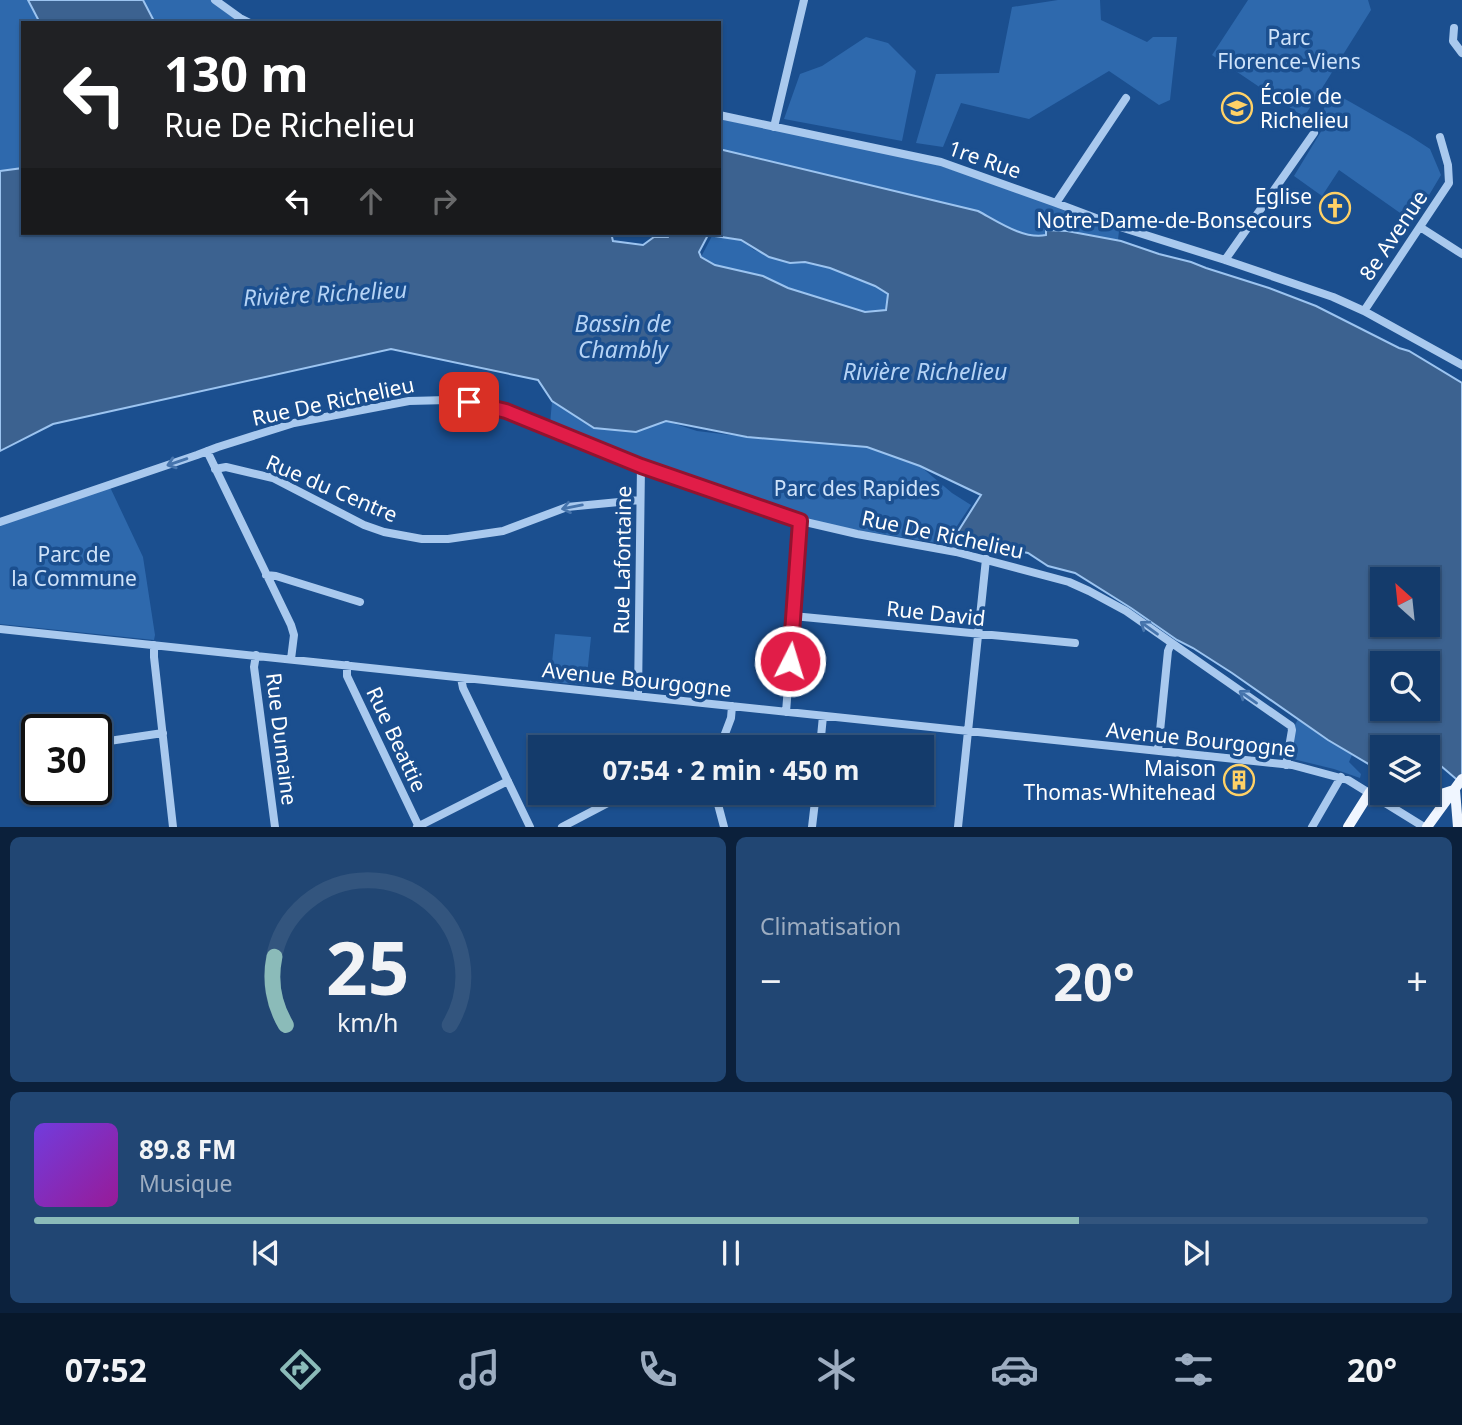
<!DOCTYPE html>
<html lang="fr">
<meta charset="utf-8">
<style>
:root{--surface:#143b6b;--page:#214673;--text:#f1f3f6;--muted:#9dadc1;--line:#33557e;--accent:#8bbbb9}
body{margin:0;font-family:"Noto Sans",sans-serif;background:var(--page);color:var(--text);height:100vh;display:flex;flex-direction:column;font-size:26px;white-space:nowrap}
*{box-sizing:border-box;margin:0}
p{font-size:23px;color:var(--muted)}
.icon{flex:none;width:38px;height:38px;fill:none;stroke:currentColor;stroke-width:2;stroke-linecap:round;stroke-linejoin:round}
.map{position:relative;height:827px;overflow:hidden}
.side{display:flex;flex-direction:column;gap:10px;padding:10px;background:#0b203b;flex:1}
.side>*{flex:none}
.hud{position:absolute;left:21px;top:21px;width:700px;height:214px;border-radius:0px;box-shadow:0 2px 5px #0004,0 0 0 2px var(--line);background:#202124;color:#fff;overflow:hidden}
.needle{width:46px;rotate:333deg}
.tools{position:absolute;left:1370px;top:567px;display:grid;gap:14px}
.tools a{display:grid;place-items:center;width:70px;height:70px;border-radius:0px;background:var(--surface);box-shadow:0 2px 5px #0004,0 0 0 2px var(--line);font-size:35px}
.speed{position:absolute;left:21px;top:714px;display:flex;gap:14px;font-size:35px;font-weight:700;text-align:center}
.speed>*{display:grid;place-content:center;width:91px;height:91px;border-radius:50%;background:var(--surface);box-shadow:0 2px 5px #0004,0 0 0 2px var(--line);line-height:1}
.speed .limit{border:4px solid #111;border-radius:10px;background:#fff;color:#111}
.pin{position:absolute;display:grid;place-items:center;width:60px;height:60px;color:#fff;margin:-30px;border-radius:14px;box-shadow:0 4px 10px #0006}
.me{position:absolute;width:77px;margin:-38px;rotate:5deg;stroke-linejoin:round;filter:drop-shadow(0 0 5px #0008)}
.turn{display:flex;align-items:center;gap:24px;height:147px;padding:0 28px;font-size:32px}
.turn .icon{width:91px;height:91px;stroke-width:2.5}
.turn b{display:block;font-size:49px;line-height:60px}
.lanes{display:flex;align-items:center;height:66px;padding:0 28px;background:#0003;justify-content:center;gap:35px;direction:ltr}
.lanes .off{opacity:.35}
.big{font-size:52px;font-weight:700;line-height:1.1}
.side .tile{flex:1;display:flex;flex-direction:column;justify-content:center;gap:10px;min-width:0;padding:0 24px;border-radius:10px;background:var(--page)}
.side .dial{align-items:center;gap:0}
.dial svg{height:182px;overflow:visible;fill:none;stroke:var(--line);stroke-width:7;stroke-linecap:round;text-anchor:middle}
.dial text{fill:var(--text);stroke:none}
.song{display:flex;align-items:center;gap:21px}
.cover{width:84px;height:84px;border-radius:10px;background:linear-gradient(135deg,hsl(260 70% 55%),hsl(300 70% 35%))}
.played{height:7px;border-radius:4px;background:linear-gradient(90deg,var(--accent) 75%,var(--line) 75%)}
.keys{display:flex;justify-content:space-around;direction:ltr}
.heat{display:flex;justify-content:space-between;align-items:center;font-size:38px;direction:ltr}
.side .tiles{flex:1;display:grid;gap:10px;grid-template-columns:1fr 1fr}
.tile:last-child{grid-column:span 2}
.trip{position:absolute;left:528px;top:735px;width:406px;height:70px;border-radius:0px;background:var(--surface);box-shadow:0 2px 5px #0004,0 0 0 2px var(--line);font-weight:700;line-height:70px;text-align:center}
.menu{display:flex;height:112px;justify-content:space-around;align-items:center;background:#08182b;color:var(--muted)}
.menu .icon{width:49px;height:49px}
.menu .selected{color:var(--accent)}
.menu b{font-size:32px;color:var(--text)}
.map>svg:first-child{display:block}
.green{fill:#2e69ad}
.water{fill:#3c6290;stroke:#9cc4f0;stroke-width:2;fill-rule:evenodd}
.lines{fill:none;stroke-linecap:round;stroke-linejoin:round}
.minor{stroke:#a9c9ee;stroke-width:8}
.major{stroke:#f0f6ff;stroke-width:10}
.oneway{stroke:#4674ac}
.route-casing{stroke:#92132f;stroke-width:18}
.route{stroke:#e11d48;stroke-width:12}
.labels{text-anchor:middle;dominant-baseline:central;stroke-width:7;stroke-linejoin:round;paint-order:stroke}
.park-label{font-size:21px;fill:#cfe3fa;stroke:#1b4f8f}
.poi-label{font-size:21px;fill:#fff;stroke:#1b4f8f;text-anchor:end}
.street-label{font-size:21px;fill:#fff;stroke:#1b4f8f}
.water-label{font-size:23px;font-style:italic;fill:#b5d3f5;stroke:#1b4f8f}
</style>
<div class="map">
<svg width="1462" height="827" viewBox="0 0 1462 827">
<rect width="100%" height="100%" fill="#1b4f8f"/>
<path class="green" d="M0 0H28L40 23H23V168L0 171Z
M143 0H216L250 23H155Z
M1058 0H1100L1101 20 1147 42 1153 37H1177L1170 100 1159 105 1109 71 1029 119 961 103 943 147 916 143 936 74 999 73 1012 7Z
M1248 0H1368L1371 10 1304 117 1212 55Z
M866 37 888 43 916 71 902 141 784 119 800 74 822 66Z
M1331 91 1410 136 1430 149 1441 175 1413 222 1339 170 1322 196 1294 176 1328 120 1323 111Z
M719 119 906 155 1056 203 1060 209 1119 231 1118 240 1067 231 1041 237 1015 231 978 211 719 149Z
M712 236 741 240 754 250 790 263 805 262 830 268 875 286 888 294 886 310 865 312 788 288 763 276 747 274 715 265 701 257Z
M552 401 595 428 636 432 666 421 697 431 747 437 867 447 920 466 952 493 971 505 953 532 956 534 953 544 950 545C898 536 843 530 792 515 709 489 629 458 550 425Z
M109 485 143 557 155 635 154 640 0 624V522Z
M555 634 591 637 586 685 550 682Z
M1298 719 1352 755 1349 762 1361 774 1360 778 1334 769 1293 759 1291 757 1295 725Z"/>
<path class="water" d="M28 0H143L155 23H40Z
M719 149 978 211C997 221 1024 240 1046 235V230L1067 231 1121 241 1159 254 1191 262 1206 268 1269 288 1316 306 1399 348 1409 351 1462 383V784L1441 766H1428V747H1382V772L1328 740 1232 673 1193 648 1177 640 1131 608 1075 573 1048 566 1028 553 1009 549 1001 551 957 533 981 495 920 466 867 447 747 437 666 421 636 432 594 428 552 401 538 380 391 349 53 424 0 451V171L23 168V233H611L613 241 643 245 654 237H668L670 233H719ZM708 235 741 240 769 257 790 263 805 262 830 268 875 286 888 294 886 310 865 312 788 288 763 276 715 265 701 257 699 252ZM1382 579H1428V625H1382ZM1382 663H1428V709H1382Z"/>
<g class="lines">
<path class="minor" d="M215 0 240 18 250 23
M1454 28 1453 41 1462 53
M719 115 941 162 1056 203 1117 226 1225 260 1333 297 1364 311 1462 365
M774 127 804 0
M1056 203 1126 98
M1420 227 1462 254
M1225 260 1314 133
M1364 311 1449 183 1448 165 1440 137
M207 451 291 625 294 635 291 659
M215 469 226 467 273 478 364 525 384 532 422 539H448L503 531 567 507 640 500
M0 522 197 455 218 447 294 423 409 401 448 400 487 405 522 417 641 466 801 521 857 534 956 552 1069 582 1089 591 1126 611 1291 726 1292 730 1286 765
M266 575 276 576 360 602
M793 616 1075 643
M0 629 1292 765 1348 780 1424 827
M154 645V657L173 827
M256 655 254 667 275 827
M347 665V676L419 827
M461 678 463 688 530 827
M638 696 641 466
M786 712 801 521
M96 736 105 735C110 739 110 746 104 749L96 748
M109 741 163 733
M720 747 731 718 732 706
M820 747 823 716
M1158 751 1168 651 1171 644
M715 793 724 827
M417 827 508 781
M562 827 627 793
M812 827 816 793
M958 827 986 559
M1312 827 1341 777"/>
<path class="major" d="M1455 790 1458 827
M1348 827 1370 792C1401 799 1424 801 1454 790
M1427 827 1462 779"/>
</g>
<defs><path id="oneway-shaft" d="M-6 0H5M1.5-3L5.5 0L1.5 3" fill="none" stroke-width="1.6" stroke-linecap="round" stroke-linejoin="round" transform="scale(1.75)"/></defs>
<g class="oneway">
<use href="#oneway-shaft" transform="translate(177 462) rotate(161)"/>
<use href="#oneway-shaft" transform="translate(572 507) rotate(169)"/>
<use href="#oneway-shaft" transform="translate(1149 628) rotate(-144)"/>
<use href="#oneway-shaft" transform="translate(1248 697) rotate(-145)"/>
</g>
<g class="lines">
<g class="route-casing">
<path id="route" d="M469 402 506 411 641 466 800 521 790 661"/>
</g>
<use href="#route" class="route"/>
</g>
<defs>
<g id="school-ring" transform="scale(1.575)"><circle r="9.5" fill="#1b4f8f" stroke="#ffd166" stroke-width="1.5"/><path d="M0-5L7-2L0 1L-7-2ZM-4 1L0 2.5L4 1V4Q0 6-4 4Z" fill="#ffd166"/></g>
<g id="church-ring" transform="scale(1.575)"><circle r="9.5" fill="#1b4f8f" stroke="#ffd166" stroke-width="1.5"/><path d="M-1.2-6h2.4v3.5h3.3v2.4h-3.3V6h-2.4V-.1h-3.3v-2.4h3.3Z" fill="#ffd166"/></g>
<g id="building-ring" transform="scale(1.575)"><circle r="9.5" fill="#1b4f8f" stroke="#ffd166" stroke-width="1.5"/><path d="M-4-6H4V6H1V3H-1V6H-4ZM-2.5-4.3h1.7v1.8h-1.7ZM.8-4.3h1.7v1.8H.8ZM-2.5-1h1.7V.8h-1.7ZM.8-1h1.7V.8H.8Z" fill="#ffd166"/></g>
</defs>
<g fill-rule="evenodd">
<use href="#school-ring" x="1237" y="108"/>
<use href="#church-ring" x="1335" y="208"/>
<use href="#building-ring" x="1239" y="780"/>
</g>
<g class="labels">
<g class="park-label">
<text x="1289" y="37">Parc<tspan x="1289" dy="24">Florence-Viens</tspan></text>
<text x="857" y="488">Parc des Rapides</text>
<text x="74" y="554">Parc de<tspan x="74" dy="24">la Commune</tspan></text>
</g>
<g class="poi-label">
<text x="1260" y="96" text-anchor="start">École de<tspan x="1260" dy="24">Richelieu</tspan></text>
<text x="1312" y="196">Eglise<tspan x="1312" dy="24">Notre-Dame-de-Bonsecours</tspan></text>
<text x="1216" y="768">Maison<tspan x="1216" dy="24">Thomas-Whitehead</tspan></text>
</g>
<g class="street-label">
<text transform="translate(985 159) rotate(19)">1re Rue</text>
<text transform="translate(1393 235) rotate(-56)">8e Avenue</text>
<text transform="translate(333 401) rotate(-12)">Rue De Richelieu</text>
<text transform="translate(332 488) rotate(23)">Rue du Centre</text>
<text transform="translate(943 534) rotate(12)">Rue De Richelieu</text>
<text transform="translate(622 560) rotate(-89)">Rue Lafontaine</text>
<text transform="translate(936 613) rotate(6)">Rue David</text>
<text transform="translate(637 679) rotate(6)">Avenue Bourgogne</text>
<text transform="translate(282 739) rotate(83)">Rue Dumaine</text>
<text transform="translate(397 739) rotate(65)">Rue Beattie</text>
<text transform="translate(1201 739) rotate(6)">Avenue Bourgogne</text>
</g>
<g class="water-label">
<text transform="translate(325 293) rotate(-3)">Rivière Richelieu</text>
<text x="623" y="323">Bassin de<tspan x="623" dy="26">Chambly</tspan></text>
<text x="925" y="371">Rivière Richelieu</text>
</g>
</g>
</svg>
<div class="tools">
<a><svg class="needle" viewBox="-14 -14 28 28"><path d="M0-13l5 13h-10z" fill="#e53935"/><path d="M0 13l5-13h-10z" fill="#9dadc1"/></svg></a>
<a><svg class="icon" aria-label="search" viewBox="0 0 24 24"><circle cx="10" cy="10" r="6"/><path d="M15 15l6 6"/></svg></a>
<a><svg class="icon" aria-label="layers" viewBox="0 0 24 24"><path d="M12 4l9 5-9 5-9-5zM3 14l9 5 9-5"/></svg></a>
</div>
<div class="speed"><div class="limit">30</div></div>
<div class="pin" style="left:469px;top:402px;background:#d93025"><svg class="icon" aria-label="arrive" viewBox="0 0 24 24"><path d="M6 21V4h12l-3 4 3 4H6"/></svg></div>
<svg class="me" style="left:790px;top:661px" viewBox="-20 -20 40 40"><circle r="17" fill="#e11d48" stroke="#fff" stroke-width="3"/><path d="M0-11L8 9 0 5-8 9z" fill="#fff"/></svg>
<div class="trip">07:54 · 2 min · 450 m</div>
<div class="hud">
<div class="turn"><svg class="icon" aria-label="left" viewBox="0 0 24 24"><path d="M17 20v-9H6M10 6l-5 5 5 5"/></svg><div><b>130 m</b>Rue De Richelieu</div></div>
<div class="lanes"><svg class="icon" aria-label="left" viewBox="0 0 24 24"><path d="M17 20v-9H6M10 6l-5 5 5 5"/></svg><svg class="icon off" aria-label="ahead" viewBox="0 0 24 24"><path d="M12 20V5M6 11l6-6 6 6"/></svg><svg class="icon off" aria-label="right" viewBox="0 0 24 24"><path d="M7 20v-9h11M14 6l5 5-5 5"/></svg></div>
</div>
</div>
<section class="side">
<div class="tiles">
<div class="tile dial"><svg viewBox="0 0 100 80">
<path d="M14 69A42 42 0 1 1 86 69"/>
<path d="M14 69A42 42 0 0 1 9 39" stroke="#8bbbb9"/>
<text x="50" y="56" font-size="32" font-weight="700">25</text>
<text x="50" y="72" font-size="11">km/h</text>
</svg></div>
<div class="tile"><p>Climatisation</p>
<div class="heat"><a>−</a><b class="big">20°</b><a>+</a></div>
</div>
<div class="tile">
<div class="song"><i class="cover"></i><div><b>89.8 FM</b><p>Musique</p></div></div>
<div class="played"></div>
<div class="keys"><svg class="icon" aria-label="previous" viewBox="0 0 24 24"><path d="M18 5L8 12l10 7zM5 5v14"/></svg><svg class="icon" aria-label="pause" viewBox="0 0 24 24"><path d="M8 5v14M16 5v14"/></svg><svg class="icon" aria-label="next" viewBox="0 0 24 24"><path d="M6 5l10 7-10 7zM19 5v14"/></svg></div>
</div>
</div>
</section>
<nav class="menu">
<b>07:52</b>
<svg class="icon selected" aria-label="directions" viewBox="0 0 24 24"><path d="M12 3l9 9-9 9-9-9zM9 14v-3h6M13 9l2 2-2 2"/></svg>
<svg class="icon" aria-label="music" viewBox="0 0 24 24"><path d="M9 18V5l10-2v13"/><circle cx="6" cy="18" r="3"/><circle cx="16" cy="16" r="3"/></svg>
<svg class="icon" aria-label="phone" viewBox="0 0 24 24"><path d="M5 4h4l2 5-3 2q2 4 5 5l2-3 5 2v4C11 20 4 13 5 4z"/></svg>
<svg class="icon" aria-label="climate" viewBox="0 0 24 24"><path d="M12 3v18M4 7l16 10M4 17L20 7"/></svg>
<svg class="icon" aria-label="car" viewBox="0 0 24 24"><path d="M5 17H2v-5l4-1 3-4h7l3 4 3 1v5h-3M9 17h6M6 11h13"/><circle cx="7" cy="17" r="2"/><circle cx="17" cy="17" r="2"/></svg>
<svg class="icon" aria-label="filters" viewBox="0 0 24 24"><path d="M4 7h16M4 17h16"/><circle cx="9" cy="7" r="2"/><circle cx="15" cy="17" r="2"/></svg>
<b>20°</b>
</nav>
